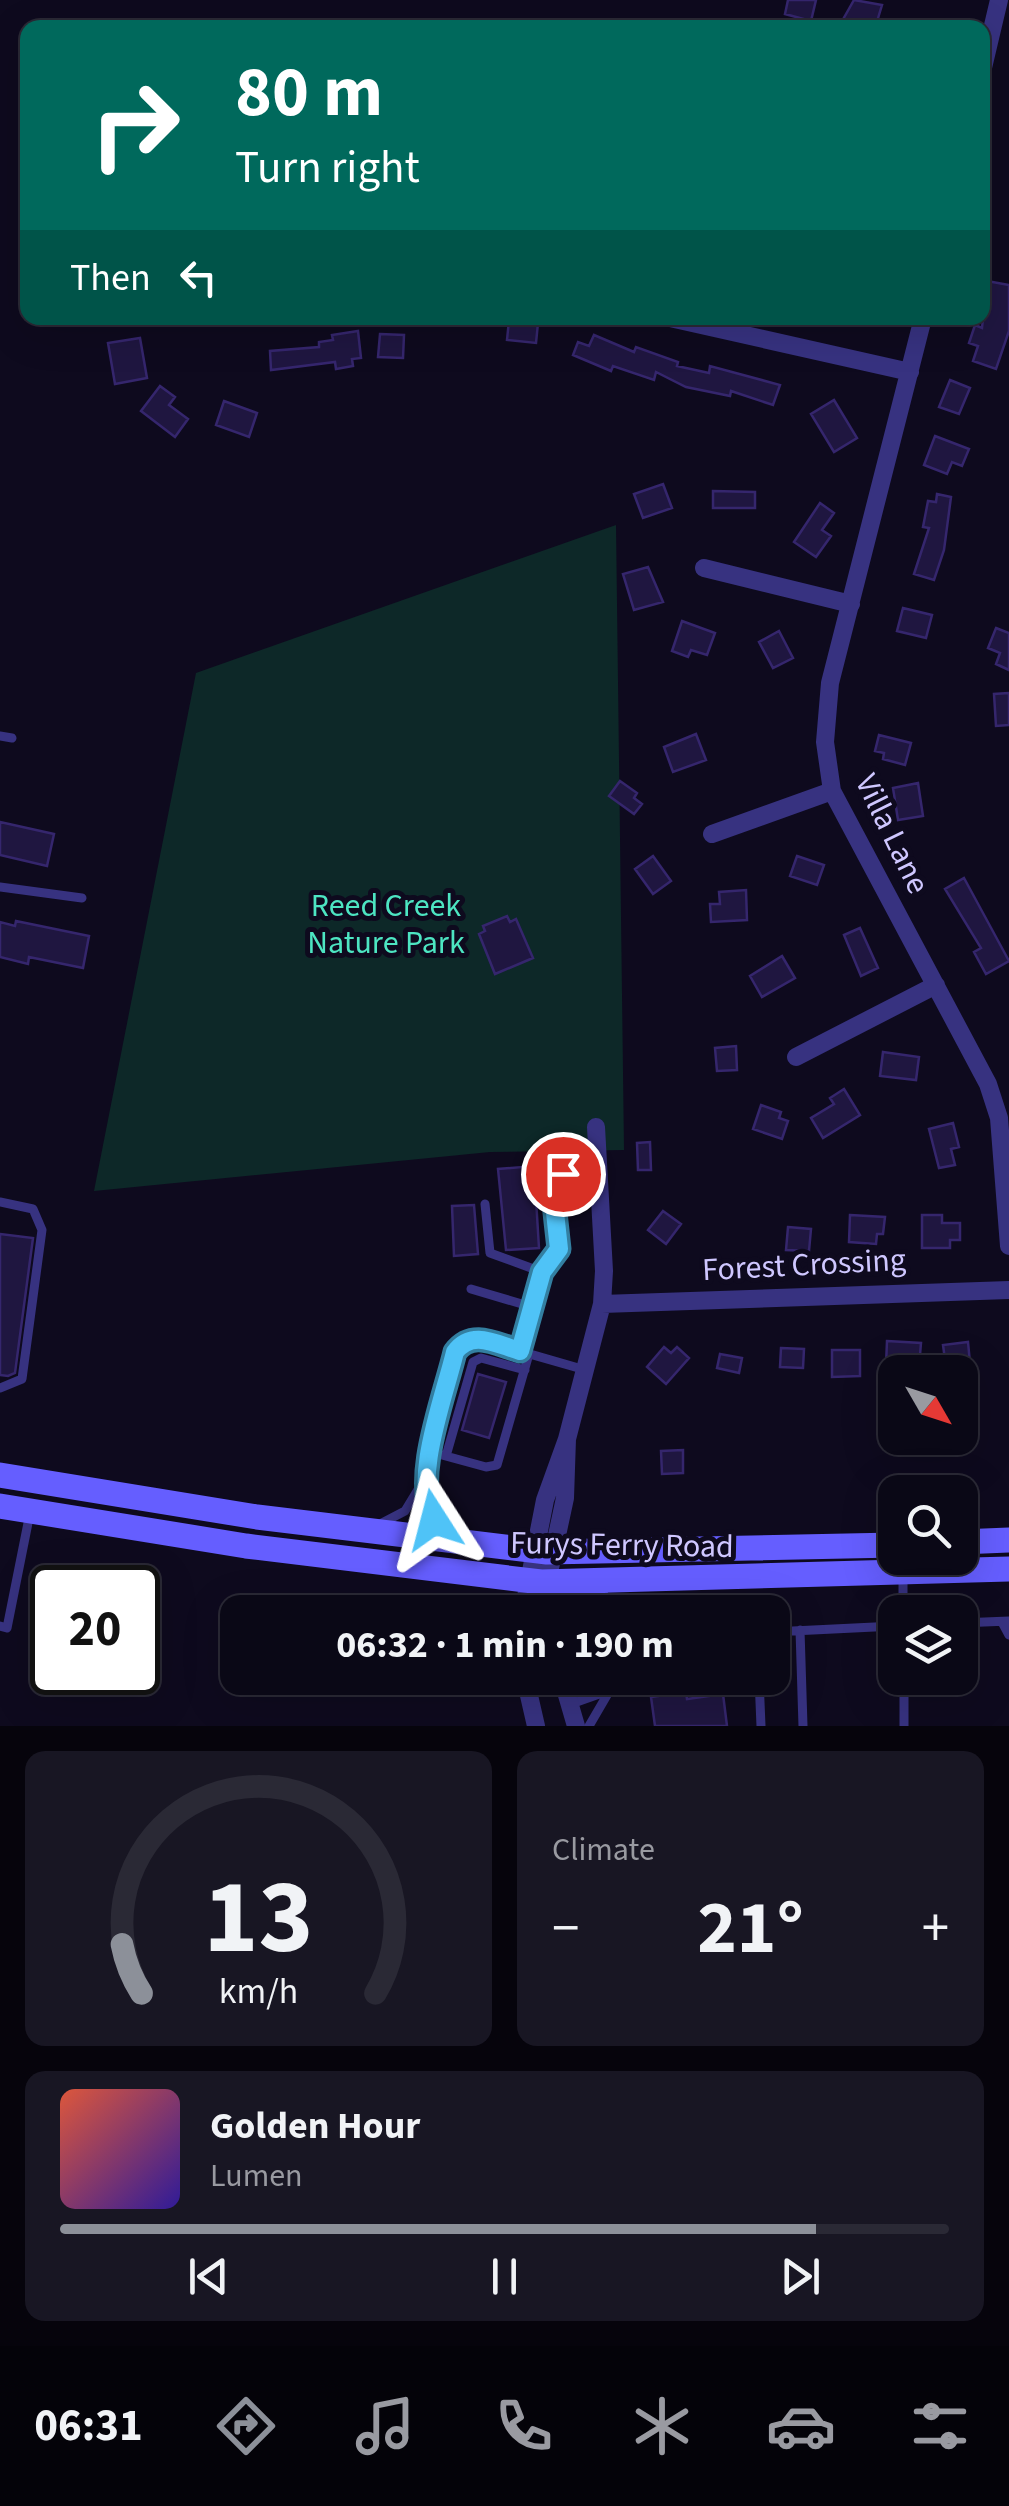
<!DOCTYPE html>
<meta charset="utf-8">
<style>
:root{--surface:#0a0816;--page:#181623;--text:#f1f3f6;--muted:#999aa1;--line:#2a2935;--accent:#8c9099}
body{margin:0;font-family:"Source Sans 3",sans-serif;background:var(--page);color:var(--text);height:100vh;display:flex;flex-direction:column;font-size:38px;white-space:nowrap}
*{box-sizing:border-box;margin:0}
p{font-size:32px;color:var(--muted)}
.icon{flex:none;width:55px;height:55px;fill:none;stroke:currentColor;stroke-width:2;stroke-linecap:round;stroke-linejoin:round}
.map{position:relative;height:1726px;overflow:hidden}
.side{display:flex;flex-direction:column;gap:25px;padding:25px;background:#06040c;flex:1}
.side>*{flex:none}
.banner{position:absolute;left:20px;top:20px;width:970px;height:305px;border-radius:20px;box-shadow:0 10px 40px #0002,0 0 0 2px var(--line);background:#00695c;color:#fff;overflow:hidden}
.needle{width:65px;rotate:129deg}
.tools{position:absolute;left:878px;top:1355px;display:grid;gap:20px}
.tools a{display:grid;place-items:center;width:100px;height:100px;border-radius:20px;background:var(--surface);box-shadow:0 10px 40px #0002,0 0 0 2px var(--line);font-size:50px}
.speed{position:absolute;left:30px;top:1565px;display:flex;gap:20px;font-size:50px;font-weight:700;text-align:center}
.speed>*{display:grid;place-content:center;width:130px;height:130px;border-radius:50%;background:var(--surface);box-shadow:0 10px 40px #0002,0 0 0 2px var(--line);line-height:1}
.speed .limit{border:5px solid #111;border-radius:15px;background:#fff;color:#111}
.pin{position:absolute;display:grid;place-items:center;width:85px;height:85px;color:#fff;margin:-42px;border:5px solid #fff;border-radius:50%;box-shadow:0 2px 10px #0007}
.me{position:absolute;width:110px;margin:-55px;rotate:351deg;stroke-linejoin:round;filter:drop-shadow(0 0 8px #0008)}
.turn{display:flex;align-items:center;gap:35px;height:210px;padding:0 50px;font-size:45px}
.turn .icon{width:130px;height:130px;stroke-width:2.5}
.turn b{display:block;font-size:70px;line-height:85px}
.then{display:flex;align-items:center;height:95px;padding:0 50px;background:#0003;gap:20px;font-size:38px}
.big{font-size:75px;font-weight:700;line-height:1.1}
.side .tile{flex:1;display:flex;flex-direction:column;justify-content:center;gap:15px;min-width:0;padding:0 35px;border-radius:20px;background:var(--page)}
.side .dial{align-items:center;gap:0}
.dial svg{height:260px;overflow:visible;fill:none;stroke:var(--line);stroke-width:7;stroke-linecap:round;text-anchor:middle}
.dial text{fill:var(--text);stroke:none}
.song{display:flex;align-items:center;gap:30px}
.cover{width:120px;height:120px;border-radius:15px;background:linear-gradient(135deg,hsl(10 70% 55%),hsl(250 70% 35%))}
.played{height:10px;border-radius:5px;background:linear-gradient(90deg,var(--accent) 85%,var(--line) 85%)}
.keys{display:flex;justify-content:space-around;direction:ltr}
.heat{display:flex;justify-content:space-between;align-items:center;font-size:55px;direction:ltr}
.side .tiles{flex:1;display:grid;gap:25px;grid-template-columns:1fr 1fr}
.tile:last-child{grid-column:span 2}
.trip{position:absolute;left:220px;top:1595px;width:570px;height:100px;border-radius:20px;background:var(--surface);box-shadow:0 10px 40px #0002,0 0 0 2px var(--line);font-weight:700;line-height:100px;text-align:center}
.dock{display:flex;height:160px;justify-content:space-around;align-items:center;background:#040309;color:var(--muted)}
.dock .icon{width:70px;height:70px}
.dock .current{color:var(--accent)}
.dock b{font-size:45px;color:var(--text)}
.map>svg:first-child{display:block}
.green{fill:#0d2828}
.building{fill:#1f1640;stroke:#35266d;stroke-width:2.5}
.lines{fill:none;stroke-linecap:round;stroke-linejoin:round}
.service{stroke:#373280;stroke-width:9}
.minor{stroke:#373280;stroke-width:18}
.secondary{stroke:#655eff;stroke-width:25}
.route-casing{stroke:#337fa1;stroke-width:25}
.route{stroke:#4fc3f7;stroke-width:18}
.labels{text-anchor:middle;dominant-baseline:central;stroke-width:10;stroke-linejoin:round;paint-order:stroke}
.street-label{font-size:32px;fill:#cfc7ff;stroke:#0e0a1e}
.park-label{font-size:32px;fill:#4de5c2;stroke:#0e0a1e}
</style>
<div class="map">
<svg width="1009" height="1726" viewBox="0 0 1009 1726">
<rect width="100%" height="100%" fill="#0e0a1e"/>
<path class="green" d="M616 525 624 1150 490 1152 94 1191 196 673Z"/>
<path class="building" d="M788 0H816L811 21 785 14Z
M854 0 882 5 875 28 841 23Z
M987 281 1009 285V331L996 369 973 361 978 346 969 343 975 325 982 328Z
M509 320 538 323 536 343 507 340Z
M358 331 361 358 352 359 353 366 336 369 335 362 271 370 270 351 319 347V342L333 340 332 335Z
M380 334 404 335 403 358 378 357Z
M594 335 634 352 636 347 678 362 677 366 709 373 710 366 780 385 773 405 731 391 730 396 686 387 656 372 654 380 613 366 611 371 573 355 578 342 589 346Z
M140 338 147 378 115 384 108 343Z
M950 380 970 388 959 414 939 407Z
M160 386 175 397 169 405 188 419 175 437 141 411Z
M834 400 857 438 834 452 811 414Z
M224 401 257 413 249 437 216 425Z
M935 436 969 449 962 466 952 462 947 474 924 465Z
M663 484 672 508 643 518 634 494Z
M713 491 755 492V508H713Z
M937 494 951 497 944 550 934 580 914 574 929 528 923 527 928 501 936 502Z
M820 503 834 513 822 530 831 536 816 557 794 542Z
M648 567 663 602 634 610 623 574Z
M903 608 932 615 926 638 897 631Z
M682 621 715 633 707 655 691 650 688 657 672 651Z
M996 628 1009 633V670L996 664 1000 653 988 648Z
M779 631 793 658 773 668 759 642Z
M1009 693V725L996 726 994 694Z
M696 734 706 760 673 772 664 747Z
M879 735 911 743 905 765 883 759 884 753 875 751Z
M620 781 637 793 634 798 642 804 634 814 609 796Z
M918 783 923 816 898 820 893 788Z
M0 822 54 834 47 866 0 855Z
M653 856 671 881 653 894 635 869Z
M797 856 824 865 817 885 790 876Z
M964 878 1009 961 986 974 974 952 981 948 945 889Z
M746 890 747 920 711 922 710 904H720L719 892Z
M507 916 510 922 516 919 533 958 495 974 479 934 485 931 483 926Z
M16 921 89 936 83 968 29 957 28 964 0 957V922L15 926Z
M860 928 878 968 861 976 844 935Z
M782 956 795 978 762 997 750 976Z
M736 1046 737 1070 717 1071 715 1048Z
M883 1052 919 1057 916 1080 880 1076Z
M844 1089 860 1115 823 1138 811 1118 834 1104 830 1098Z
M761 1105 781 1112 779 1118 788 1121 782 1139 753 1129Z
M953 1123 959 1147 951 1149 955 1165 939 1168 929 1129Z
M650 1142 651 1170H638L637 1143Z
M534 1166 539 1248 506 1250 498 1169Z
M474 1205 478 1254 454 1256 452 1206Z
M663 1211 681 1224 666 1244 648 1230Z
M850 1215 885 1217 883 1234H877L876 1244 849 1242Z
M922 1215H942V1223H960V1240H950V1248H922Z
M788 1227 811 1229 809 1251 786 1250Z
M0 1234 33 1238 15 1373 8 1376 0 1375Z
M887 1341 921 1343 919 1367 886 1365Z
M968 1342 970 1363 946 1367 943 1345Z
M664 1347 671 1353 677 1347 689 1358 666 1384 647 1367Z
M781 1348 804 1349 803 1368 780 1367Z
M832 1350H860V1376L832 1377Z
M720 1354 742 1358 739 1373 717 1368Z
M478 1374 506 1382 489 1438 462 1430Z
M683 1450V1473L662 1474 661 1451Z
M686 1692 687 1699 723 1694 727 1726H655L651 1697Z"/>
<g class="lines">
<path class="service" d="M0 736 12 738
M0 887 82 898
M0 1202 33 1209 42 1230 22 1379 0 1388
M485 1204 490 1253 542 1272
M471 1289 532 1307
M520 1351 542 1272 559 1249 552 1185 556 1177 598 1170
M431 1452 486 1467 497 1465 529 1354
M446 1456 473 1362 481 1358 525 1370
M425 1478 455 1352 464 1341 474 1338 582 1369
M382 1523 405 1511 425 1478C425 1503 428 1518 449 1533
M903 1577V1612
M1002 1622 1009 1635
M960 1623 1009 1621
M0 1626 7 1628 30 1513
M800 1630 803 1726
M772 1632 895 1626
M759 1678 761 1726
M904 1678V1726
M571 1704 605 1692
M589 1726 617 1678"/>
<path class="minor" d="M982 72 999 0
M273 318H295
M670 318 910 372
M923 318 830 683 825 742 832 791 988 1084 999 1118 1009 1246
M704 568 851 604
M712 834 832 791
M796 1057 936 985
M602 1304 1009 1290
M567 1439 602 1304 604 1271 596 1127
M523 1612 545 1500 567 1439 565 1498 547 1582 550 1612
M525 1678 536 1726
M562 1678 576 1726"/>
<path class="secondary" d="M0 1475 257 1517 547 1552 895 1545
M0 1506 246 1546 541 1582 1009 1569
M960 1542 1009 1540
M564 1612 585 1589 602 1582"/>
</g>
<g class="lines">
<g class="route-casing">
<path id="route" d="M434 1520C412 1479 444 1398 455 1352 472 1329 496 1344 520 1351L542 1272 559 1249 552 1185 563 1174"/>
</g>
<use href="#route" class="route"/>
</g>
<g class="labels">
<g class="street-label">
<text transform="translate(892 834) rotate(64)">Villa Lane</text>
<text transform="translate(804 1265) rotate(-3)">Forest Crossing</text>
<text transform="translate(622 1545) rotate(1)">Furys Ferry Road</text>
</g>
<g class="park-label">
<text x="386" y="906">Reed Creek<tspan x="386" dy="37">Nature Park</tspan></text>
</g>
</g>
</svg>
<div class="tools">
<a><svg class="needle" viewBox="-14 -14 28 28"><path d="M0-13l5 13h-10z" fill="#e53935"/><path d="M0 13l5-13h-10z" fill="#999aa1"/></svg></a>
<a><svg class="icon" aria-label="search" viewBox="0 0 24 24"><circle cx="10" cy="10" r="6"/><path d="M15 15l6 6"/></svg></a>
<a><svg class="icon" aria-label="layers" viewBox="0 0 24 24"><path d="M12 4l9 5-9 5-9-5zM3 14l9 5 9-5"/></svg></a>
</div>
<div class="speed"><div class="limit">20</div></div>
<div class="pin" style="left:563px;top:1174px;background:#d93025"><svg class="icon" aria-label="arrive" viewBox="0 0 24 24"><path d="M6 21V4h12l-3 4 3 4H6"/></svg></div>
<svg class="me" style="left:434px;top:1520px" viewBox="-20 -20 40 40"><path d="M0-17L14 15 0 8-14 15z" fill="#4fc3f7" stroke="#fff" stroke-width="4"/></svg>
<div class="trip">06:32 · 1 min · 190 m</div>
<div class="banner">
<div class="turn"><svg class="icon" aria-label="right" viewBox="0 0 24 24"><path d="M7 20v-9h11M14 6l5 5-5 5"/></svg><div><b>80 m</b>Turn right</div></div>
<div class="then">Then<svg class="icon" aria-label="left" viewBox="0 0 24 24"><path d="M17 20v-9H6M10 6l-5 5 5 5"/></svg></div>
</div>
</div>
<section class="side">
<div class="tiles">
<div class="tile dial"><svg viewBox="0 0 100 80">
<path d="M14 69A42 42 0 1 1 86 69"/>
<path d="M14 69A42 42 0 0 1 8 54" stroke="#8c9099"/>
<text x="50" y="56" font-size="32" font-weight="700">13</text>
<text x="50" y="72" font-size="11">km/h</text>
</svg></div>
<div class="tile"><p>Climate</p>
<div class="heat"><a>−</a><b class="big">21°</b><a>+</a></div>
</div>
<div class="tile">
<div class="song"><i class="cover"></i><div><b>Golden Hour</b><p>Lumen</p></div></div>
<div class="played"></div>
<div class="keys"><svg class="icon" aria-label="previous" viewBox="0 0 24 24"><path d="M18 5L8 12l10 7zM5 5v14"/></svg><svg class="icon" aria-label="pause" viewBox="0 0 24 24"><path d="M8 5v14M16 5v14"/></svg><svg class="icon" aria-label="next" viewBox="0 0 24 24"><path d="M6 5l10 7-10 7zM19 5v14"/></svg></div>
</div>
</div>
</section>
<nav class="dock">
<b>06:31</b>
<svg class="icon current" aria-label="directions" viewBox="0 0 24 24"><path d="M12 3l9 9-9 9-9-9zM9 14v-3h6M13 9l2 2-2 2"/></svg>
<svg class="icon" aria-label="music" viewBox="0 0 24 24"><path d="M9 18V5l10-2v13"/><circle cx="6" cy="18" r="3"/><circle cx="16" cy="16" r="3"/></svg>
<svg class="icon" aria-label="phone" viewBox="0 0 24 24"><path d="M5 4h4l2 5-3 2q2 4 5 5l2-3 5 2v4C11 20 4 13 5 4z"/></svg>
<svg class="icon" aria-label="climate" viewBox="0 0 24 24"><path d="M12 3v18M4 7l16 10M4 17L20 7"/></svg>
<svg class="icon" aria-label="car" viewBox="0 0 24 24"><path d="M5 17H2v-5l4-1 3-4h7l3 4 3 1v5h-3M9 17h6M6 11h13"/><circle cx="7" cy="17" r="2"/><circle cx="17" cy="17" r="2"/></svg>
<svg class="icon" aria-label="filters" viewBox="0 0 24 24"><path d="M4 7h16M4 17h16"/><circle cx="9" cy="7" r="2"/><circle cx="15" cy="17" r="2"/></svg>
</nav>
